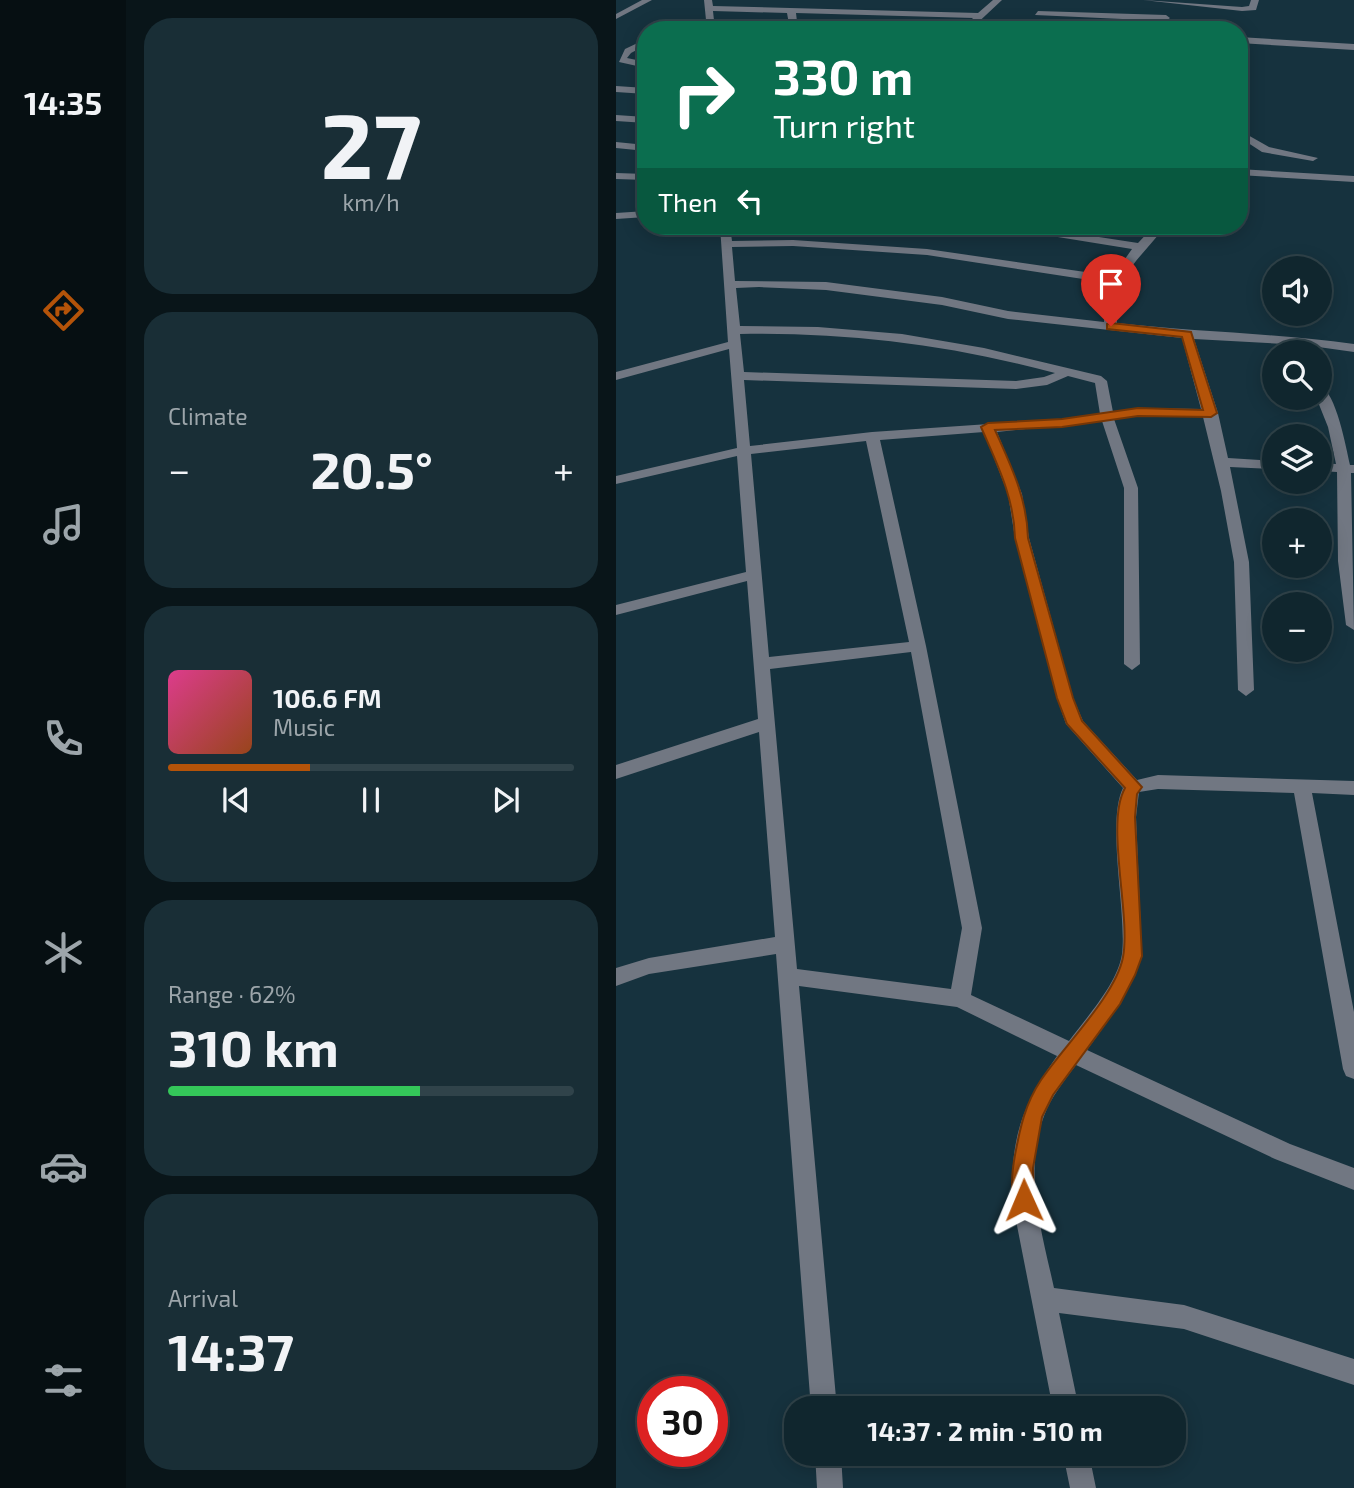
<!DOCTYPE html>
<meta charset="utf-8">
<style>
:root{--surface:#10262e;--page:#192e36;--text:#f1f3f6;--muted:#9ca5aa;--line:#30434a;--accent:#b45309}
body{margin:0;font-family:"Exo 2",sans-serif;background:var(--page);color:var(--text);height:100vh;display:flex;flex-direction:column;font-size:26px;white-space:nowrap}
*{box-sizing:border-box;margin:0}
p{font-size:23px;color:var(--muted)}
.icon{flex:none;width:38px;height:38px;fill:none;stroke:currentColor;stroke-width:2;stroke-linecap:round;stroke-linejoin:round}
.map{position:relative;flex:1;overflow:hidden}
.sheet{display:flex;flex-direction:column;gap:18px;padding:18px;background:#091519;width:490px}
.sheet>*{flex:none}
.guide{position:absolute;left:21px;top:21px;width:611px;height:214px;border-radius:28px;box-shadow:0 4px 18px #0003,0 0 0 2px var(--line);background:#0b6e4f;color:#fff;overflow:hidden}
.controls{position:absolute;left:646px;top:256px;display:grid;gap:14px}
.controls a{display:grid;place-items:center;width:70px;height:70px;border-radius:50%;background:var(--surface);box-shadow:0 4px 18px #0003,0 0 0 2px var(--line);font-size:35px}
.speed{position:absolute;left:21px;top:1376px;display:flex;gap:14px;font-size:35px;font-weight:700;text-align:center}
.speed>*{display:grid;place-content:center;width:91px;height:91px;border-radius:50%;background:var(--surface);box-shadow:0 4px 18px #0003,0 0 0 2px var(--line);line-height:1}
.speed .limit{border:10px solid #d22;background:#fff;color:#111}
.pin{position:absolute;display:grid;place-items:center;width:60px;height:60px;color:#fff;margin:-72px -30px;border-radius:50% 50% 50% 0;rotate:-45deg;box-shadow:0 0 7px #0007}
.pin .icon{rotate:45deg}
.me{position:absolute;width:77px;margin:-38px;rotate:359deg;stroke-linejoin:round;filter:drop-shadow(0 0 5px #0008)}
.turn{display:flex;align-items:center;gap:24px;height:147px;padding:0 21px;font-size:32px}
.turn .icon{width:91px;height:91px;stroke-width:2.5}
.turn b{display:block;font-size:49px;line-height:60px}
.then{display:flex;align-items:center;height:66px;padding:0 21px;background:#0003;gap:14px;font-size:26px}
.big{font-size:52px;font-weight:700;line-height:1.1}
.sheet .tile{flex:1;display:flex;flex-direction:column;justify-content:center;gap:10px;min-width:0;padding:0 24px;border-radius:28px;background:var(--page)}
.sheet .dial{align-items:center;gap:0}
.dial b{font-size:91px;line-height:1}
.song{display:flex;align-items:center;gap:21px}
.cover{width:84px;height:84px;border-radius:10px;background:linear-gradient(135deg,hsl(330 70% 55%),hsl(20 70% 35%))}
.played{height:7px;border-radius:4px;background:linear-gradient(90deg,var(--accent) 35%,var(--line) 35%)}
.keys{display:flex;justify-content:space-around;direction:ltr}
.heat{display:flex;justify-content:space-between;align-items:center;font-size:38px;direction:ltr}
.charge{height:10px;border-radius:5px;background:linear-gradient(90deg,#34c759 62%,var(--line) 0)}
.trip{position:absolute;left:168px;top:1396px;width:402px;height:70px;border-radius:28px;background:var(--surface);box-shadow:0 4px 18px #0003,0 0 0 2px var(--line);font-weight:700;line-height:70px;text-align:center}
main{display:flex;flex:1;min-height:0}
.dock{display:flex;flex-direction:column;width:126px;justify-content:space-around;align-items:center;background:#060f12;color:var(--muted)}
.dock .icon{width:49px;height:49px}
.dock .current{color:var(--accent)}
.dock b{font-size:32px;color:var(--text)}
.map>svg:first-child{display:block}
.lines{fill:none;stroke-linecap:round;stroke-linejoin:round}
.minor{fill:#717782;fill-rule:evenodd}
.route{fill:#b45309;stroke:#753606;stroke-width:2}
</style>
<main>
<nav class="dock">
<b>14:35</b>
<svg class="icon current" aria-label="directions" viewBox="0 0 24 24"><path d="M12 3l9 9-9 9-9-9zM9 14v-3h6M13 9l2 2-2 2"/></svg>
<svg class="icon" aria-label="music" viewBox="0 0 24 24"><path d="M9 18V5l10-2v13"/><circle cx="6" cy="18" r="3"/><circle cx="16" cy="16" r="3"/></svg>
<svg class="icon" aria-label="phone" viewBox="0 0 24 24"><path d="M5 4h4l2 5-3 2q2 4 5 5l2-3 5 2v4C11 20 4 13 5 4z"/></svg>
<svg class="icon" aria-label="climate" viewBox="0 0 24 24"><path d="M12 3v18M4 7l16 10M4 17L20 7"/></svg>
<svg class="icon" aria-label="car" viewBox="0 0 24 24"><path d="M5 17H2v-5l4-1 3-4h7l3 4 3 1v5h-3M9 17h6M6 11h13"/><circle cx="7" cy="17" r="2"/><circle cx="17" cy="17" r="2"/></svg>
<svg class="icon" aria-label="filters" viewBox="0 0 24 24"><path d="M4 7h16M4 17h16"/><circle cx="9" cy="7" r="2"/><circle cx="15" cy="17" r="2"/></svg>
</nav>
<section class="sheet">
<div class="tile dial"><b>27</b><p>km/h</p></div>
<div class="tile"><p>Climate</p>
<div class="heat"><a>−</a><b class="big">20.5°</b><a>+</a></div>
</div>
<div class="tile">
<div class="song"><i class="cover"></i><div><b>106.6 FM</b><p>Music</p></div></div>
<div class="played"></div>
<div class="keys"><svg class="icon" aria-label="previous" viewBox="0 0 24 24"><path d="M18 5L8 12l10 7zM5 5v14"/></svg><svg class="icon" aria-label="pause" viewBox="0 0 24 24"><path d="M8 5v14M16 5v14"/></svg><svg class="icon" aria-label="next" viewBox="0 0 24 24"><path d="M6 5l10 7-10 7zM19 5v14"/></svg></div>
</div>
<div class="tile"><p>Range · 62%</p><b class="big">310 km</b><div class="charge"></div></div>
<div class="tile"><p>Arrival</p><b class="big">14:37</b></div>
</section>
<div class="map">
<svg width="738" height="1488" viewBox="0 0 738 1488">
<rect width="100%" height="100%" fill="#16323e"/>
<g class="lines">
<path class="minor" d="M26 0H36L0 19V14Z
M88 0H96L97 6 362 13 377 0H386L354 30H345L357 18 180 13 182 30H174L171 13 97 11 99 30H91Z
M527 0 626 7 633 6 635 0H643L640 10 626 11Z
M422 11 550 15 554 18 550 21 419 15Z
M623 37 738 44V50L623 43Z
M30 39V45L15 53 11 58 30 62V68L3 62 9 49Z
M0 86 30 88V94L0 92Z
M0 115 30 117V123L0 121Z
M623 130 653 147 702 158 697 161 646 152 623 137Z
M0 142 30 145V151L0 148Z
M623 169 738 176V182L623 175Z
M0 173 30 174V180L0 179Z
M30 211V217L0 219V213Z
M104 226H114L116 241 177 240 311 249 497 276 516 249 392 229 387 226H411L522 243 538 226H549C525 260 495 275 501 323 580 332 659 333 738 344V352L688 345 578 339 602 413 612 458 658 461V469L614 467 633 562 638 690 630 696 622 690 618 562 605 491 587 417 522 416 498 419 522 488 524 664 516 670 508 664V488L486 421 381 432 406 494 413 538 457 698 467 721 521 780 542 775 738 781V795L696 793 738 1012V1079L730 1076 727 1069 678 793 542 789 523 792 520 817 526 956 504 1004 471 1050 674 1144 738 1168V1190L659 1159 460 1065C448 1081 435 1097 428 1116 407 1171 426 1233 438 1288L568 1305 738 1359V1385L568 1329 443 1313 463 1409H437L396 1200C395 1139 405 1106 441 1056L341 1007 183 986 221 1409H195L160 954 33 974 0 986V968L33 958 159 937 143 732 0 779V765L142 719 131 581 0 615V605L130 572 121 456 0 484V476L121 448 113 349 0 380V372L112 342ZM177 246 311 255 493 283 489 296 488 322 392 311 326 297 210 282 119 281 116 247ZM143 287 210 290 326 305 392 319 566 338 585 409 522 408 497 412 491 381 485 376 368 348 286 334 202 327 124 326 120 288ZM124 334C231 332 335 345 439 373L428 377 400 381 128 372ZM452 376 479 383 484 414 446 419 256 432 134 446 128 380 400 389 431 385ZM368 432 392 494 399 538 441 698 450 724 507 788C490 822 511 913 506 954 502 983 470 1018 453 1041L355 995 366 928 310 646 264 440ZM250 441 293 642 153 657 135 454ZM295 652 346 928 335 989 181 969 154 669Z
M704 386C720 392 730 447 734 465H738V473H735L738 630 730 625 722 561 721 472 704 471V463L720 464 712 427 700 397H704Z
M199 1454H225L227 1488H201Z
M447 1454H473L480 1488H454Z"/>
</g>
<path class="route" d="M495 323 575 332 601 413 595 417 522 416 446 427 379 430C395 466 411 498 412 538L457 698 466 721 526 787 521 794 519 817 526 956 519 975 504 1004 437 1095 426 1117 417 1168 418 1200 415 1207 408 1210 400 1207C394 1192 396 1171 399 1155 404 1128 409 1104 425 1080 447 1047 500 995 507 957 515 915 489 823 509 788L451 724 441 698 399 538C398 497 381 464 365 427L372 423 446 419 522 408 587 410 566 337 491 329V324Z"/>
</svg>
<div class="controls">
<a><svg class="icon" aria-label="sound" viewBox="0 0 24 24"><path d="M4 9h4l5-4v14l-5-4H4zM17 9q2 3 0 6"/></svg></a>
<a><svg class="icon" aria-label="search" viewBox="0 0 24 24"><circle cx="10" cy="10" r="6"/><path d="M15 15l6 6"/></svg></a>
<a><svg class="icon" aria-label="layers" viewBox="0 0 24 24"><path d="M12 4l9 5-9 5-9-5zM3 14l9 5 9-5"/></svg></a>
<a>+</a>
<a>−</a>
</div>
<div class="speed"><div class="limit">30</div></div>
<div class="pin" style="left:495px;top:326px;background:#d93025"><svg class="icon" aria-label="arrive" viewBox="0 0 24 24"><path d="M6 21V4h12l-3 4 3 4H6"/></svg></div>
<svg class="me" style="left:408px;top:1200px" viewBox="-20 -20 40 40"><path d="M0-17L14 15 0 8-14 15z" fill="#b45309" stroke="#fff" stroke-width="4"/></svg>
<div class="trip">14:37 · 2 min · 510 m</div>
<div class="guide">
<div class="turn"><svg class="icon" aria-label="right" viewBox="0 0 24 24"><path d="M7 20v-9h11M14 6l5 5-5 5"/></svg><div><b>330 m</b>Turn right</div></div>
<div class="then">Then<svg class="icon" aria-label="left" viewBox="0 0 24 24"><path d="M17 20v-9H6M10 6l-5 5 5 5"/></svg></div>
</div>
</div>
</main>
